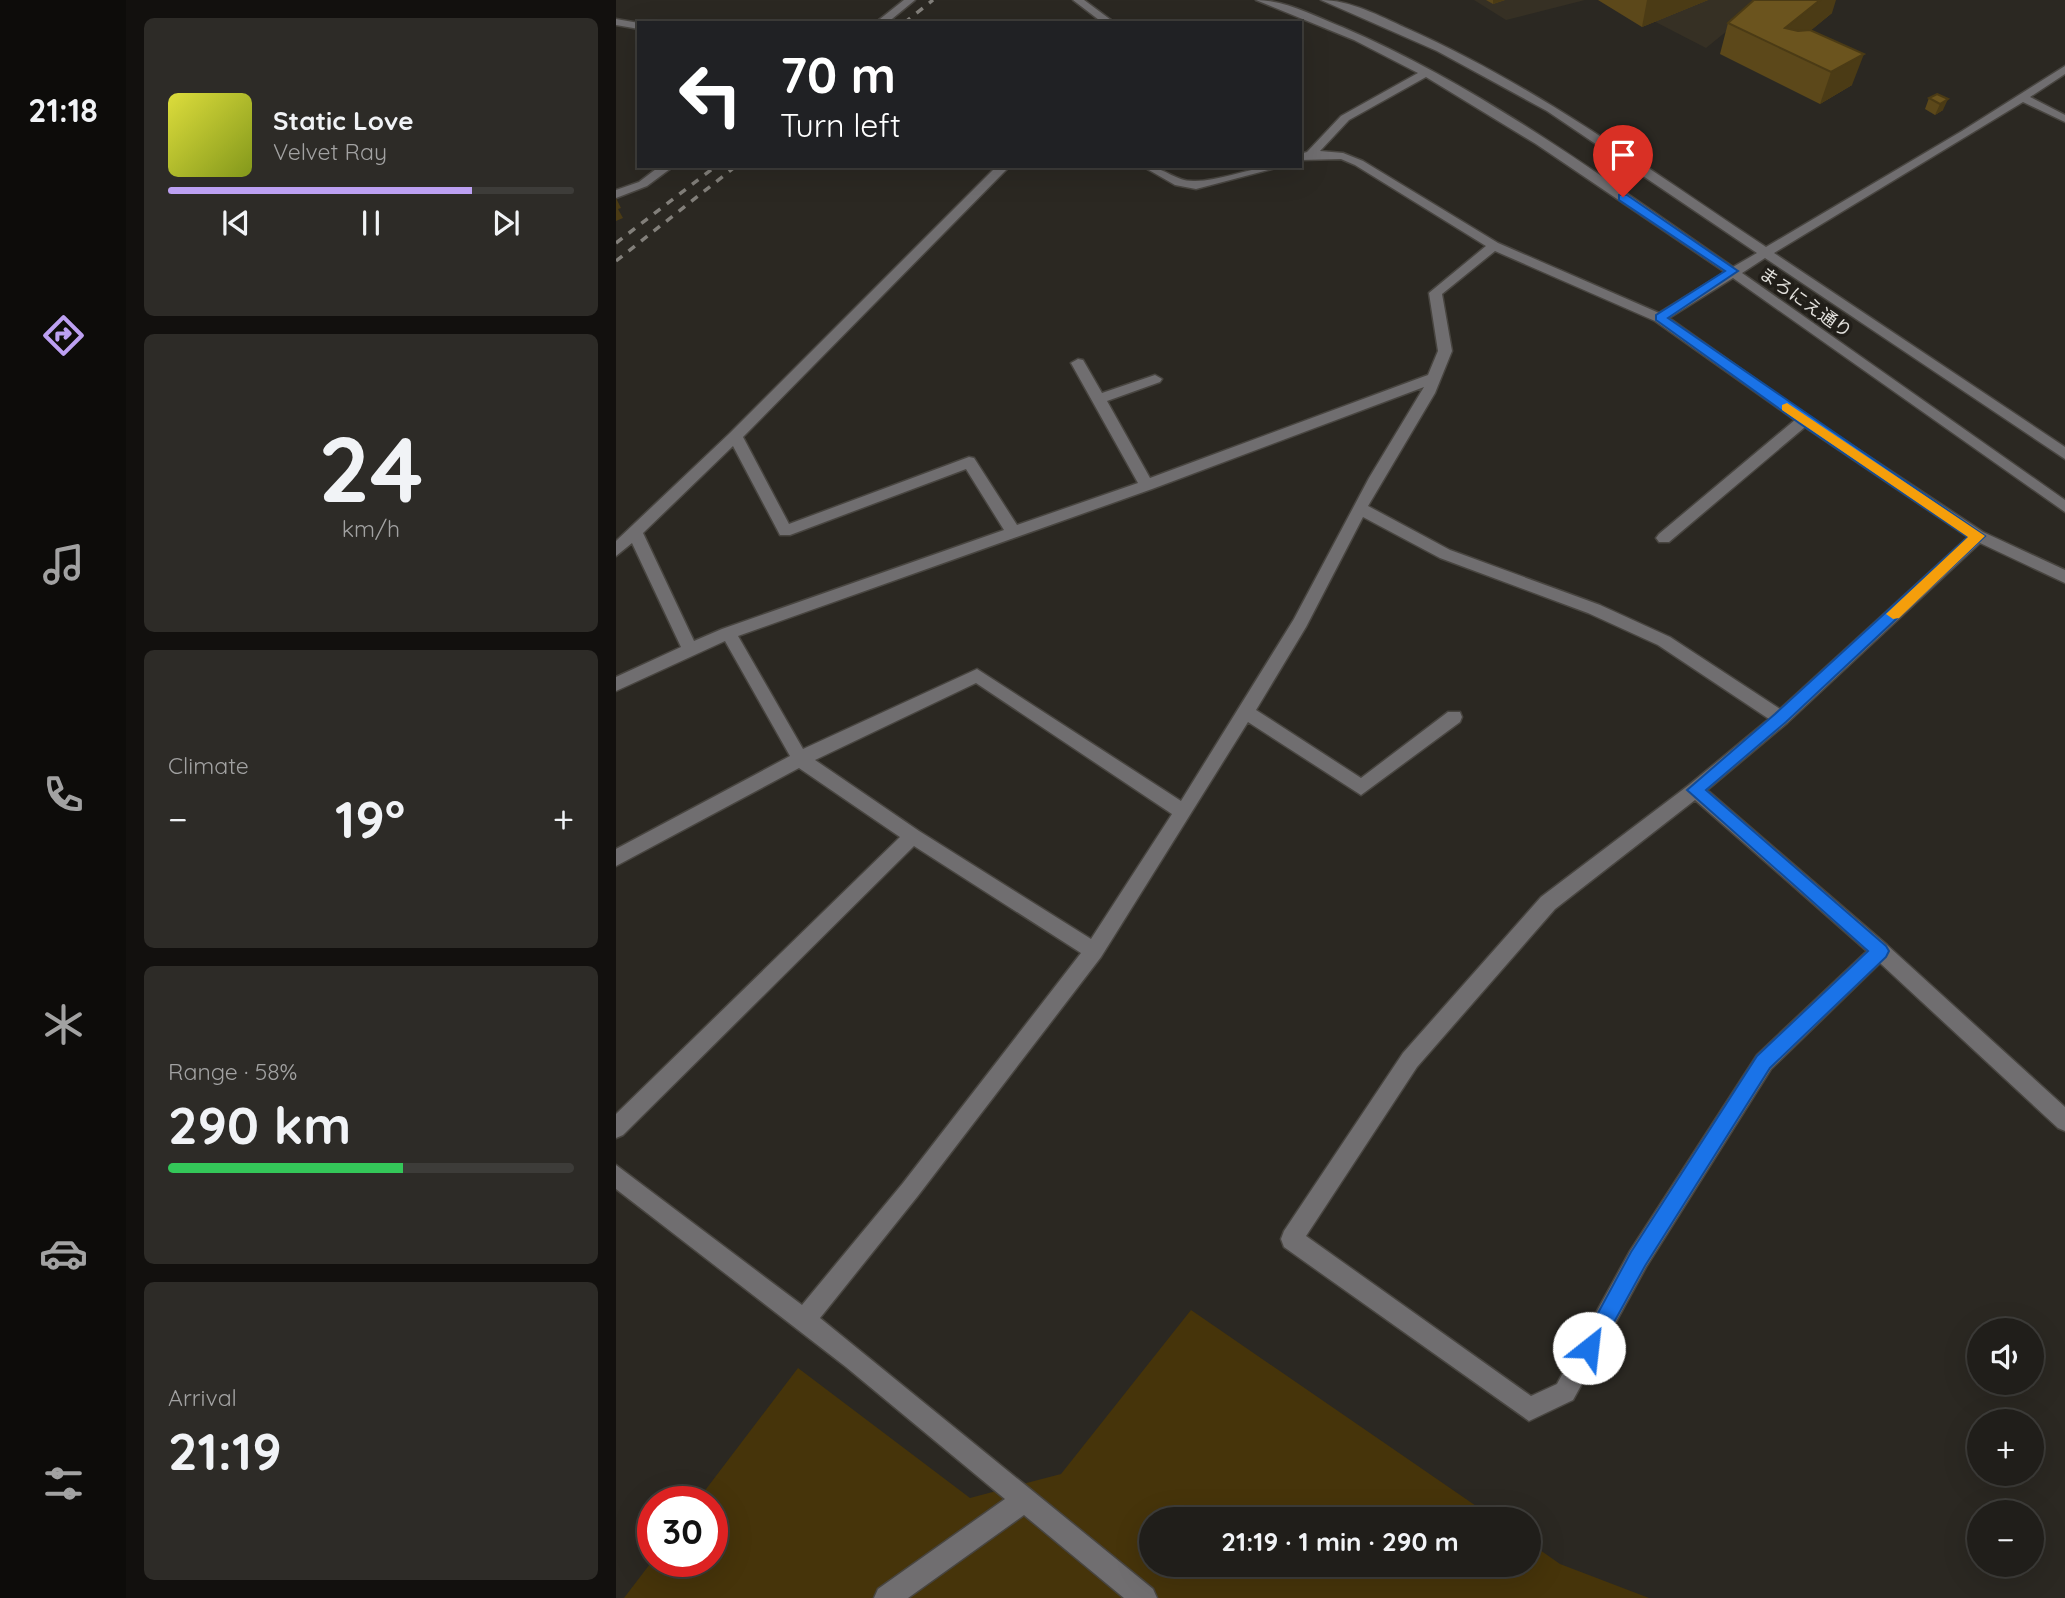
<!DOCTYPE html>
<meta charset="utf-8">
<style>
:root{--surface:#201e1a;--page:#2d2b27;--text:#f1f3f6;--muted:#a2a2a2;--line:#3d3c39;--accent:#bca0f2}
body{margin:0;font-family:Quicksand,"Noto Sans JP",sans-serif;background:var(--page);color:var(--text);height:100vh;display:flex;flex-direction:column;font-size:26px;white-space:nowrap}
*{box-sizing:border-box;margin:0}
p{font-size:23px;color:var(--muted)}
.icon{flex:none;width:38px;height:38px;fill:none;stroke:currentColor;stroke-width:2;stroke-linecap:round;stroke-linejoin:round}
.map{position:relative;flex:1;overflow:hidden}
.details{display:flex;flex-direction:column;gap:18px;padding:18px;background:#12100e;width:490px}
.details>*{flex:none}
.guide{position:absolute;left:21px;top:21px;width:665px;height:147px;border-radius:0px;box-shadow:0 7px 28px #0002,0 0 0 2px var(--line);background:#202124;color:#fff;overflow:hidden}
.tools{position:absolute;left:1351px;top:1318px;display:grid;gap:14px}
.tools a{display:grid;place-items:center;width:77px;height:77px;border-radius:50%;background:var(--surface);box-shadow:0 7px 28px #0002,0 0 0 2px var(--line);font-size:35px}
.speed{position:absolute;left:21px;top:1486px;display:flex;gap:14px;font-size:35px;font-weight:700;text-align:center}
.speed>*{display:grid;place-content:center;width:91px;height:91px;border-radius:50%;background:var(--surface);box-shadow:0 7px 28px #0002,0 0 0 2px var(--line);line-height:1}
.speed .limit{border:10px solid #d22;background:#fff;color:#111}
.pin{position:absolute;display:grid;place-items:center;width:60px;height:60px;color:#fff;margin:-72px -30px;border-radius:50% 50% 50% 0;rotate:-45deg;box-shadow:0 0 7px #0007}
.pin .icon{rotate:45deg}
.me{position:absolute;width:77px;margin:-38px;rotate:29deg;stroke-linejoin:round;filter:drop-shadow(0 0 5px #0008)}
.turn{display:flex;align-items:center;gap:24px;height:147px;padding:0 28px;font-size:32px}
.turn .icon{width:91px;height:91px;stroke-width:2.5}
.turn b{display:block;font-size:49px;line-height:60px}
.big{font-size:52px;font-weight:800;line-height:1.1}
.details .widget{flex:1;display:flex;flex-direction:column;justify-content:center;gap:10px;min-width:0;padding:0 24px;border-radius:10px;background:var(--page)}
.details .dial{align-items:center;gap:0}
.dial b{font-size:91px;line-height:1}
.song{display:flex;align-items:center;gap:21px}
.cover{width:84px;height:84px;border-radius:10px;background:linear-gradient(135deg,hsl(60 70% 55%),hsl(70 70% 35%))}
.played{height:7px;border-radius:4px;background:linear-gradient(90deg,var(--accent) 75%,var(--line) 75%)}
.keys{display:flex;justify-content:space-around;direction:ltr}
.heat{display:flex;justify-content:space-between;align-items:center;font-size:38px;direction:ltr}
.charge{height:10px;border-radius:5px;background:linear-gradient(90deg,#34c759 58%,var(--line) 0)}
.trip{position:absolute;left:523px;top:1507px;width:402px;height:70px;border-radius:35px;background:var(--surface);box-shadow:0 7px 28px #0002,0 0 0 2px var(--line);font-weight:800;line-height:70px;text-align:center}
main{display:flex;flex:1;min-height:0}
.tabs{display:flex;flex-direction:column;width:126px;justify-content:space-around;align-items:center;background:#0d0c0a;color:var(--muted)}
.tabs .icon{width:49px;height:49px}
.tabs .current{color:var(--accent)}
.tabs b{font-size:32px;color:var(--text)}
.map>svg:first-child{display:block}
.built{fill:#363024}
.green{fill:#46340a}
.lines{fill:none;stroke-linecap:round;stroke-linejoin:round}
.minor-casing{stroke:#484540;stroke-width:3}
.minor{fill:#706e70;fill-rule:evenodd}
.rail{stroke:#827f7a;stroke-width:3.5;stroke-dasharray:8 8;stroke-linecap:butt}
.wall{fill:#5c481a}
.shaded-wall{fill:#4b3b15}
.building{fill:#6b541e;stroke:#4b3b15;stroke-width:2}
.route{fill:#1a73e8;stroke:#114b97;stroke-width:2}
.slow{fill:#f59e0b}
.labels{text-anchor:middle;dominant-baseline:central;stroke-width:7;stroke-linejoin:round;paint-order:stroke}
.far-street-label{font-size:18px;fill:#e2e0dc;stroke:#211e19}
</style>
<main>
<nav class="tabs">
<b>21:18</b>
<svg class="icon current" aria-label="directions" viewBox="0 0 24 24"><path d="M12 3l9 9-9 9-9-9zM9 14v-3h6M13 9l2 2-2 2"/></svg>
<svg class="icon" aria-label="music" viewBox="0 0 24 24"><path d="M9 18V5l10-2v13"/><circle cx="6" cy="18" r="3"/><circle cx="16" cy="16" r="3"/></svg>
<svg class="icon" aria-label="phone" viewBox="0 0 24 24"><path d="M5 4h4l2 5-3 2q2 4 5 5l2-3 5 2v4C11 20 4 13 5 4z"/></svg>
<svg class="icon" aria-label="climate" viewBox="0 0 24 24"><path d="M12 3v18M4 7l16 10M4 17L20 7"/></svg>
<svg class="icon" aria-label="car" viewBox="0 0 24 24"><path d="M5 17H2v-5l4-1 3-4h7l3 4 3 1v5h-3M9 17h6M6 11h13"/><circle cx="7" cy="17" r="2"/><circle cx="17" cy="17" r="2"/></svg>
<svg class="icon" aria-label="filters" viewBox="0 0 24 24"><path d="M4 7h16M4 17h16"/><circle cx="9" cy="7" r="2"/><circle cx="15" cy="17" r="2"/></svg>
</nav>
<section class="details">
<div class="widget">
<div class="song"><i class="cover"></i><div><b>Static Love</b><p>Velvet Ray</p></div></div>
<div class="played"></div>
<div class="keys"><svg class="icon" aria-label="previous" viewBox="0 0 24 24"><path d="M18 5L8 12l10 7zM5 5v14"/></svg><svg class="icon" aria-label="pause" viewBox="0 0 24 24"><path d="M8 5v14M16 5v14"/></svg><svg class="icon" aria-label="next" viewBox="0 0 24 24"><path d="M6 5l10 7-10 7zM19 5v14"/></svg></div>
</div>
<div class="widget dial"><b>24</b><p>km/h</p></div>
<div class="widget"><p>Climate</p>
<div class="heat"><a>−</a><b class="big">19°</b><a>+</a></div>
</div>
<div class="widget"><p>Range · 58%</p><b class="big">290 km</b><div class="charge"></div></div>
<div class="widget"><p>Arrival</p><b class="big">21:19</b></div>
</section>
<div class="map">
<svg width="1449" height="1598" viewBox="0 0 1449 1598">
<rect width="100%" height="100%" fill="#2b2822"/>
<path class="built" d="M858 0H969L890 20Z
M997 0H1149L1090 48Z"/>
<path class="green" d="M575 1310 879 1519H536V1564H914V1543L944 1564 1033 1598H8L37 1560 96 1561V1502L81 1501 182 1368 354 1498 445 1474Z"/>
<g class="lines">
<g class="minor-casing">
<path id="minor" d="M288 0H299L271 23H259Z
M457 0H468L499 23H487Z
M640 0C669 0 699 16 726 27 866 87 992 181 1117 267L1141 253 931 111 821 51 705 0C734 0 764 16 790 28 919 85 1033 170 1150 247L1346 131 1449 66V74L1414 97 1449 115V122L1407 102 1158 253 1449 447V459L1149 258 1126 273 1449 500V512L1117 278 1053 318 1193 417 1367 532 1449 570V583L1364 543 1171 723 1091 790 1271 945 1449 1107V1131L1442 1128 1264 963 1155 1069 1030 1267 957 1400 913 1421 668 1247 665 1239 668 1231 787 1053 925 897 1073 785 1153 719 1042 645 972 613 824 558 747 517 690 627 640 710 745 778 832 712H844L846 717 844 722 745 795 632 722 485 957 301 1197 204 1318 537 1589 541 1598H508L408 1515 292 1598H258L262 1589 389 1499 230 1367 0 1189V1165L186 1305 287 1183 465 953 298 846 7 1135 0 1138V1114L284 837 183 768 0 866V849L174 756 109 641 0 691V677L65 647 16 543 0 556V541L114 433 381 166H394L127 437 173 524 353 457 358 458 401 525 522 483 455 363 462 359 467 360 486 393 539 375 546 379 544 382 491 401 534 478 812 375 822 351 813 293 870 246 739 165 725 159 684 160V154L691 152 725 116 802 73 738 40ZM810 77 920 144 1109 272 1043 313 882 243 747 161 727 153 704 151 733 120ZM879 251 1039 321 1179 420 1043 534 1040 538 1043 542H1053L1189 427 1352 537 1164 709 1054 637 984 605 834 550 752 506 819 393 836 351 826 294ZM808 387 753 478 678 619 565 801 361 669 187 749 122 636 536 489ZM117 446 164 535H174L350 469 388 530 106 629 78 641 27 533ZM360 683 556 814 475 939 303 831 199 760ZM1079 800 1251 951 1141 1055 1014 1251 941 1384 915 1396 690 1236 801 1067 939 909Z
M0 19 23 23V29L0 25Z
M44 166H58L31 186 0 198V190L23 182Z
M526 166C548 166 559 182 579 181 607 181 635 166 667 166L580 189 559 185Z"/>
</g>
<use href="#minor" class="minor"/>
<path class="rail" d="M288 23 317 0
M0 243 100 166
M0 261 120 166"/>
</g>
<path class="wall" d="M870 0H889L877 4Z
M982 0H1092L1026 27Z
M1216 13 1195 30 1236 85 1204 104 1104 54 1112 23Z
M1321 94 1327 110 1319 115 1309 109 1313 98Z"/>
<path class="shaded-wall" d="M877 0H889L877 4Z
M1031 0H1092L1026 27Z
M1204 0H1220L1216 13 1170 51 1169 28Z
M1248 54 1236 85 1204 104 1215 72Z
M1332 99 1327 110 1319 115 1324 104Z
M0 198 5 208 2 209 7 218 0 221Z"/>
<path class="building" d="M1138 0H1204L1169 28 1182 31 1194 30 1248 54 1215 72 1112 23Z
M1321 94 1332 99 1324 104 1313 98Z"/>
<path class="route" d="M1003 195H1011L1122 271 1052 318 1369 536 1170 722 1090 790 1270 946 1273 951 1270 957 1154 1068 1029 1266 980 1355 973 1358 966 1355 963 1348 1015 1252 1141 1056 1252 951 1071 790 1159 714 1352 537 1183 423 1040 320V315L1109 271 1003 200Z"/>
<path class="slow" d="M1171 403 1369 536 1283 618 1277 619 1270 614 1352 537 1166 410V405Z"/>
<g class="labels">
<g class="far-street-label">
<text transform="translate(1190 302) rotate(35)">まろにえ通り</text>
</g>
</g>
</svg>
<div class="tools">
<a><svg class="icon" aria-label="sound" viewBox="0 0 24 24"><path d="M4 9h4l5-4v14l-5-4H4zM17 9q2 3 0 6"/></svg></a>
<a>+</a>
<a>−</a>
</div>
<div class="speed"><div class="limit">30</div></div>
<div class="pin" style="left:1007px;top:197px;background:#d93025"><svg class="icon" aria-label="arrive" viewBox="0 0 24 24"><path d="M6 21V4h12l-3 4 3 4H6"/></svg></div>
<svg class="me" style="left:973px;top:1348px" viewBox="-20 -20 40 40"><circle r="19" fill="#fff"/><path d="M0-13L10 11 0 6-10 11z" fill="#1a73e8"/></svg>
<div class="trip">21:19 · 1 min · 290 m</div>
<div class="guide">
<div class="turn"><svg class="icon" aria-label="left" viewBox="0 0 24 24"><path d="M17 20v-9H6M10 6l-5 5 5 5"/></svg><div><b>70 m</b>Turn left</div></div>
</div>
</div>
</main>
